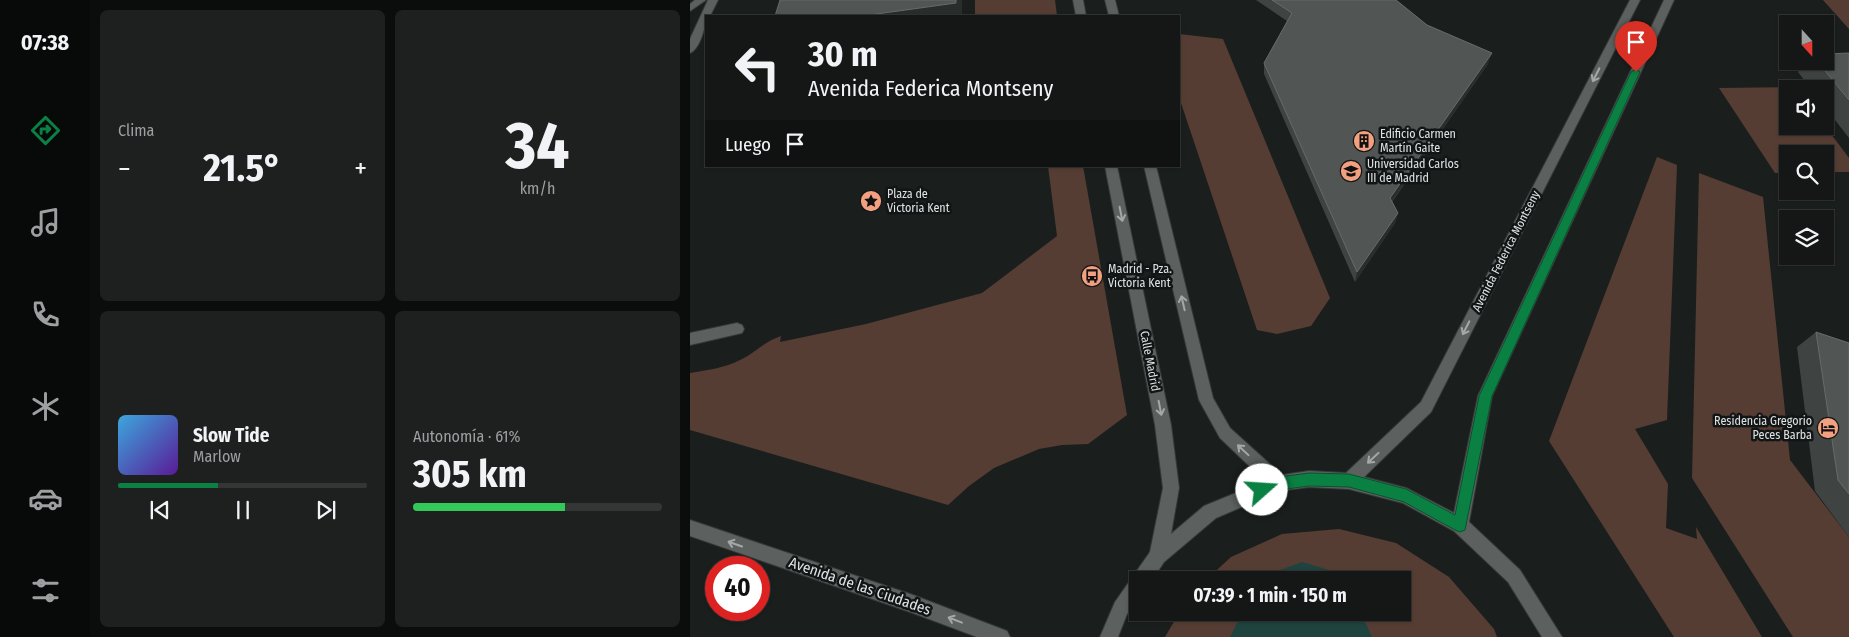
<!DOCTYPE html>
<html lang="es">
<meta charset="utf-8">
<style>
:root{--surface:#141716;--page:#1d201f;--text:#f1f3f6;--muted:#9d9fa1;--line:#333635;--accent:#0b8043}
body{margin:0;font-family:"Fira Sans Condensed",sans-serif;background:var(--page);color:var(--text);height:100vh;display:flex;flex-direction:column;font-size:19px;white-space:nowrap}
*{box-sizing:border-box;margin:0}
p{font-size:16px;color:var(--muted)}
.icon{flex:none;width:28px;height:28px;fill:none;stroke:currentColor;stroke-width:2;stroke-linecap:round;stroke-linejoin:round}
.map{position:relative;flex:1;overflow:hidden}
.drawer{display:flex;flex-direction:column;gap:10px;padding:10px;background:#0b0d0c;width:600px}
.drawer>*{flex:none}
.hud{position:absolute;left:15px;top:15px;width:475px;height:152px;border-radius:0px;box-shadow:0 1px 4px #0004,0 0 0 1px var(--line);background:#141716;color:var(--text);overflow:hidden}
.needle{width:32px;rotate:159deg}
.tools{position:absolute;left:1089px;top:15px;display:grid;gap:10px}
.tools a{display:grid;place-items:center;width:55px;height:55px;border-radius:0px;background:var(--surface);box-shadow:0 1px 4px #0004,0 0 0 1px var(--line);font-size:25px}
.speed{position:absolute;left:15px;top:556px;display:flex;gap:10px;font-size:25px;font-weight:700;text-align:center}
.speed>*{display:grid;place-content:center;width:65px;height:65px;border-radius:50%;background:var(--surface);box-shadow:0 1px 4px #0004,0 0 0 1px var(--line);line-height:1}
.speed .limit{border:8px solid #d22;background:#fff;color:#111}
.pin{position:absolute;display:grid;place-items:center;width:42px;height:42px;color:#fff;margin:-51px -21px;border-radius:50% 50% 50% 0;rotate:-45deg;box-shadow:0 0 5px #0007}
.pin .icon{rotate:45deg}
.me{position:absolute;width:55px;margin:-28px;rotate:71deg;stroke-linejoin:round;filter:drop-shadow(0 0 4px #0008)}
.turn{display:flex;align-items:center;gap:18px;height:105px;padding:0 20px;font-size:22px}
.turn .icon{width:65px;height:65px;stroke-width:2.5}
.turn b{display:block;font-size:35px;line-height:42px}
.then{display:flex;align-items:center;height:48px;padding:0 20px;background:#0003;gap:10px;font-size:19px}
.big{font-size:38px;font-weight:700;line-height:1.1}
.drawer .card{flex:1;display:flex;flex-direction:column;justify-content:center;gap:8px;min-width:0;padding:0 18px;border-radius:8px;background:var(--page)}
.drawer .dial{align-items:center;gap:0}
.dial b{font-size:65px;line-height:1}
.song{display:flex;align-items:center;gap:15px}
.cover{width:60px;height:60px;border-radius:8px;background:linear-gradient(135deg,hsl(200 70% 55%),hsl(270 70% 35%))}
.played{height:5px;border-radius:2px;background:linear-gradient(90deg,var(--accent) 40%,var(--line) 40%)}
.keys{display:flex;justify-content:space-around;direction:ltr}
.heat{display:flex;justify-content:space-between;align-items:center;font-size:28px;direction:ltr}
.charge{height:8px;border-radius:4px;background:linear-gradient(90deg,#34c759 61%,var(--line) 0)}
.drawer .tiles{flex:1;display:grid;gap:10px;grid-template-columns:repeat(2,1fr)}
.trip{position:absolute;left:439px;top:571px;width:282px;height:50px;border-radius:0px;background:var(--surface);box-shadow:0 1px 4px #0004,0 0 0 1px var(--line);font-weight:700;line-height:50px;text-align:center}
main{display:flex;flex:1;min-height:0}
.menu{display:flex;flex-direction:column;width:90px;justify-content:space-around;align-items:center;background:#080909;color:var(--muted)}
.menu .icon{width:35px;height:35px}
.menu .active{color:var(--accent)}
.menu b{font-size:22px;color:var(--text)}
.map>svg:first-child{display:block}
.green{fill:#563d33}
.water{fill:#1f433e}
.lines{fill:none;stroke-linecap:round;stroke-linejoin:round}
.service-casing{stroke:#363938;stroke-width:2}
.pedestrian-casing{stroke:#363938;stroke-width:2}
.minor-casing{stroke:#363938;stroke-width:2}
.tertiary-casing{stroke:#363938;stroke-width:2}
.service{fill:#5c6160;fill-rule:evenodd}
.pedestrian{fill:#5c6160;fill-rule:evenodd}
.minor{fill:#5c6160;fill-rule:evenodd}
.tertiary{fill:#5c6160;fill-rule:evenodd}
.wall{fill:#3f4443}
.shaded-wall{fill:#292e2d}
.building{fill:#515554;stroke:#676b6b}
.oneway{stroke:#a5a8a8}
.route{fill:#0b8043;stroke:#07532c}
.labels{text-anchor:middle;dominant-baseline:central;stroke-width:5;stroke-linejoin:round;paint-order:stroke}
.poi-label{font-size:12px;fill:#e1e3e3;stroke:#111515;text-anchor:start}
.street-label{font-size:12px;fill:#e1e3e3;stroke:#111515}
.near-street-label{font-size:15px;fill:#e1e3e3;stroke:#111515}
</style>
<main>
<nav class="menu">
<b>07:38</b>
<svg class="icon active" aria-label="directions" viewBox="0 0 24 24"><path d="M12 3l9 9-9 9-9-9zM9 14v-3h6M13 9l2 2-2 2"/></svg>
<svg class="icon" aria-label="music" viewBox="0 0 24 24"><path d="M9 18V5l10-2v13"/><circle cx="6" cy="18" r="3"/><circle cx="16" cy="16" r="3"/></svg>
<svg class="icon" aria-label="phone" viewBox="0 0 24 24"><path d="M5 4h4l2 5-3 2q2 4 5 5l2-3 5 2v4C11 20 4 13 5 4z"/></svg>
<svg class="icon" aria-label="climate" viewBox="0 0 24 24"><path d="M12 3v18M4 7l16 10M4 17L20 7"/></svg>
<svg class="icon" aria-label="car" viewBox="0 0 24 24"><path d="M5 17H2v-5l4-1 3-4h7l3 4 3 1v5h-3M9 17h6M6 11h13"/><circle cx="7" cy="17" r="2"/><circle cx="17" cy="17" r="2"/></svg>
<svg class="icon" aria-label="filters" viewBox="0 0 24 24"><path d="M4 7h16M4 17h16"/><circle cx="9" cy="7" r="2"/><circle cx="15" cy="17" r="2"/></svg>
</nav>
<section class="drawer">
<div class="tiles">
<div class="card"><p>Clima</p>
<div class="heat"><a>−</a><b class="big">21.5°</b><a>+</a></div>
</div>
<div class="card dial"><b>34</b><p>km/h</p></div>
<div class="card">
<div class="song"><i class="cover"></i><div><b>Slow Tide</b><p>Marlow</p></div></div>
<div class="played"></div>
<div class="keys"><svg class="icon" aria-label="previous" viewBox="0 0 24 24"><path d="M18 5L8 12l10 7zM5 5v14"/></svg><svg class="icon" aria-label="pause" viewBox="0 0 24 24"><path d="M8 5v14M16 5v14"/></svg><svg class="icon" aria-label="next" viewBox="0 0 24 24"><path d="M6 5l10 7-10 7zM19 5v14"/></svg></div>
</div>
<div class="card"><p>Autonomía · 61%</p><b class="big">305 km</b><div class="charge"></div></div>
</div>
</section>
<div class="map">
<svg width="1159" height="637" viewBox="0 0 1159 637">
<rect width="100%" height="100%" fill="#1a1f1e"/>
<path class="green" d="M285 0H365L367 16H285Z
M1133 0H1159V29Z
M489 34 533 39 640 298 621 326 587 334 567 330 489 97Z
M1105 87 1106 89H1098V126H1135L1159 158V172H1135V154H1098L1097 173H1085L1029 88Z
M967 157 987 165 977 420 945 429 978 484 976 528 1007 539 1006 527 1072 637H984L859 441Z
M358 166H393L437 415 398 444 372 445 349 449 304 468 279 486 258 505 0 430V373C17 370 35 368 50 360 66 353 73 342 91 336L90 342 176 324 292 293 367 236Z
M1009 173 1073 197 1100 460 1159 537V637H1103L1002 478Z
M649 529 706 543 759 577 804 629 807 637H475L489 613 712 612V580H516L541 557 592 534Z"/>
<path class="water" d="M612 562 639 570 649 580H576L582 573Z
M552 613H671L682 637H540Z"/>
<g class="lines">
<g class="service-casing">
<path id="service" d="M47 323 52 325 54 329 52 333 0 345V333Z"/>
</g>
<g class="pedestrian-casing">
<path id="pedestrian" d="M5 0H16L0 11V4Z"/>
</g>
<g class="minor-casing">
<path id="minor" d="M18 0H28L20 16H16C16 26 10 49 0 53V39Z"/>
</g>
<g class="tertiary-casing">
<path id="tertiary" d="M383 0H393L396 16H386Z
M415 0H425L429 16H419Z
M940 0H950L741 412 674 477 716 488 764 513 788 396 974 0H984L802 396 779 522 830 570 872 637H852L818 582 764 531 713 503 659 489 619 487 589 491 526 518 474 562 462 580H448V600L437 614 428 637H410L425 602 460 552 473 488 465 425 415 166H427L481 425 489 488 481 534 514 506 575 481 530 438 509 400 454 166H466L523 398 540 428 592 475 619 471 656 473 731 402Z
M0 520 223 595 317 631 320 637H287L223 613 0 536Z"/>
</g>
<use href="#service" class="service"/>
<use href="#pedestrian" class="pedestrian"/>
<use href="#minor" class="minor"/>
<use href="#tertiary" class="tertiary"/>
</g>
<path class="wall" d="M566 0H706L737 25 798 64 702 202 708 213 705 223 665 282 574 74V63L597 21Z
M1159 53V138L1135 107V89H1121L1108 72 1117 61H1135Z
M1126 332 1159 343V537L1125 491 1107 347Z"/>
<path class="shaded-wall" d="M266 0H272V16H172Z
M802 53 798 64 697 208 700 198Z
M708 213 705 223 665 282 667 272Z"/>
<path class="building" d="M90 0H266V3L172 16H85Z
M582 0H706L737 25 802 53 700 198 708 213 667 272 574 63 602 13Z
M1159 53V100L1127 61H1135V54Z
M1126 332 1159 343V494L1148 480Z"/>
<defs><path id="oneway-shaft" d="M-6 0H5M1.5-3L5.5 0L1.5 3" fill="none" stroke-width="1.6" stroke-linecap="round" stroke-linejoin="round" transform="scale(1.25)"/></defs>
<g class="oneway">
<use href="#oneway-shaft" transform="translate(906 75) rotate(117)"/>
<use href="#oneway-shaft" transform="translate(431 214) rotate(79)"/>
<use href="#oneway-shaft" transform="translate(493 303) rotate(-103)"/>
<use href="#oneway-shaft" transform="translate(776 328) rotate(117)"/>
<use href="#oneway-shaft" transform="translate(470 408) rotate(79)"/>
<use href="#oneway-shaft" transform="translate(553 450) rotate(-137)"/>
<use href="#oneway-shaft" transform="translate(683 458) rotate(137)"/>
<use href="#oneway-shaft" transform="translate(45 544) rotate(-161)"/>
<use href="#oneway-shaft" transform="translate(265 620) rotate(-159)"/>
</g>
<path class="route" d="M946 69 950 72 802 396 775 530 770 532 765 530 714 502 659 487 619 486 589 490 572 497 567 495 565 490 567 486 589 477 619 473 659 474 716 489 765 515 789 396 941 72Z"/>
<defs>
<g id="building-disc" transform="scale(1.125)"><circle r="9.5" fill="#f2a07f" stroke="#111515"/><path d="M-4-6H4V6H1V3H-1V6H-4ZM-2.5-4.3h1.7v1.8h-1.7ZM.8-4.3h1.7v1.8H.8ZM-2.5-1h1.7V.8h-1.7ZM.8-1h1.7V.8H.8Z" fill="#111"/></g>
<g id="university-disc" transform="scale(1.125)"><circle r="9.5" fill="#f2a07f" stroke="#111515"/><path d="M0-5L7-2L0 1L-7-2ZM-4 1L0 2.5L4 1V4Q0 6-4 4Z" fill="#111"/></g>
<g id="sight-disc" transform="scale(1.125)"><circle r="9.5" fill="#f2a07f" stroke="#111515"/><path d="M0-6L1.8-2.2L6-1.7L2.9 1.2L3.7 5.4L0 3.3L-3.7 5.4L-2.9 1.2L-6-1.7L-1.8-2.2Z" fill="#111"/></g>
<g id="bus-disc" transform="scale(1.125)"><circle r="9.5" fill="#f2a07f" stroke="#111515"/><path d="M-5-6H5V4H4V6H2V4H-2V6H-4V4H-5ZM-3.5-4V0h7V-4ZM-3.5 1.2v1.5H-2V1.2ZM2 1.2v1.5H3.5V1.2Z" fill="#111"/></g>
<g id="hotel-disc" transform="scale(1.125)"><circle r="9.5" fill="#f2a07f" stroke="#111515"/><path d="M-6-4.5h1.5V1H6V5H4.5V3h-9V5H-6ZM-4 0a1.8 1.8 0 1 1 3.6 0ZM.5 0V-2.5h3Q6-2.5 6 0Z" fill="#111"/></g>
</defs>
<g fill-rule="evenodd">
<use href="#building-disc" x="674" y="141"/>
<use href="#university-disc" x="661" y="171"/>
<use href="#sight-disc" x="181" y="201"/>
<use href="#bus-disc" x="402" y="276"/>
<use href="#hotel-disc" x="1138" y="428"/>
</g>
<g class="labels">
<g class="poi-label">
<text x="690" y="134">Edificio Carmen<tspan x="690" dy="14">Martín Gaite</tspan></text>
<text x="677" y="164">Universidad Carlos<tspan x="677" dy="14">III de Madrid</tspan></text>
<text x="197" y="194">Plaza de<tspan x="197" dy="14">Victoria Kent</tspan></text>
<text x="418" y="269">Madrid - Pza.<tspan x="418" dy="14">Victoria Kent</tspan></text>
<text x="1122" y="421" text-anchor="end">Residencia Gregorio<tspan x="1122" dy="14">Peces Barba</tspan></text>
</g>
<g class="street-label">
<text transform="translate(816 251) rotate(-63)">Avenida Federica Montseny</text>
<text transform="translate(460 361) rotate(79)">Calle Madrid</text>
</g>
<g class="near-street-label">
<text transform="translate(170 586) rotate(19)">Avenida de las Ciudades</text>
</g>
</g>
</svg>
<div class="tools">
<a><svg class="needle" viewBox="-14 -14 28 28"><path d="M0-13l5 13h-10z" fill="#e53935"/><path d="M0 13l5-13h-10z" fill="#9d9fa1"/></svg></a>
<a><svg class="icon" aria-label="sound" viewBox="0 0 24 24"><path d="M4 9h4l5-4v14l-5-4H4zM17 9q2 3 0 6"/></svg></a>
<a><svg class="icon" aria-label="search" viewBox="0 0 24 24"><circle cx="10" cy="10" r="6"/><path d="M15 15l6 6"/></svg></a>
<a><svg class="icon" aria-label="layers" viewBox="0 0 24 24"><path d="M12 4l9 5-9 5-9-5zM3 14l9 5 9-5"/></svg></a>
</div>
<div class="speed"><div class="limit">40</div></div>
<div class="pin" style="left:946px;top:72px;background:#d93025"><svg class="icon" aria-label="arrive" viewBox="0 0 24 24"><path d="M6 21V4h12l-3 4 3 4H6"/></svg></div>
<svg class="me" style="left:572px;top:490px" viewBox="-20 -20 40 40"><circle r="19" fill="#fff"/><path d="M0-13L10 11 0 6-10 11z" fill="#0b8043"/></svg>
<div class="trip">07:39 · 1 min · 150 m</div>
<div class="hud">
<div class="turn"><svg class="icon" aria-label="left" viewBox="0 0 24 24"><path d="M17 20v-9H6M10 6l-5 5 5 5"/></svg><div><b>30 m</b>Avenida Federica Montseny</div></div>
<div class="then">Luego<svg class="icon" aria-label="arrive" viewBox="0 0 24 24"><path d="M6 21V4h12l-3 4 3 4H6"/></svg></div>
</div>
</div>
</main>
